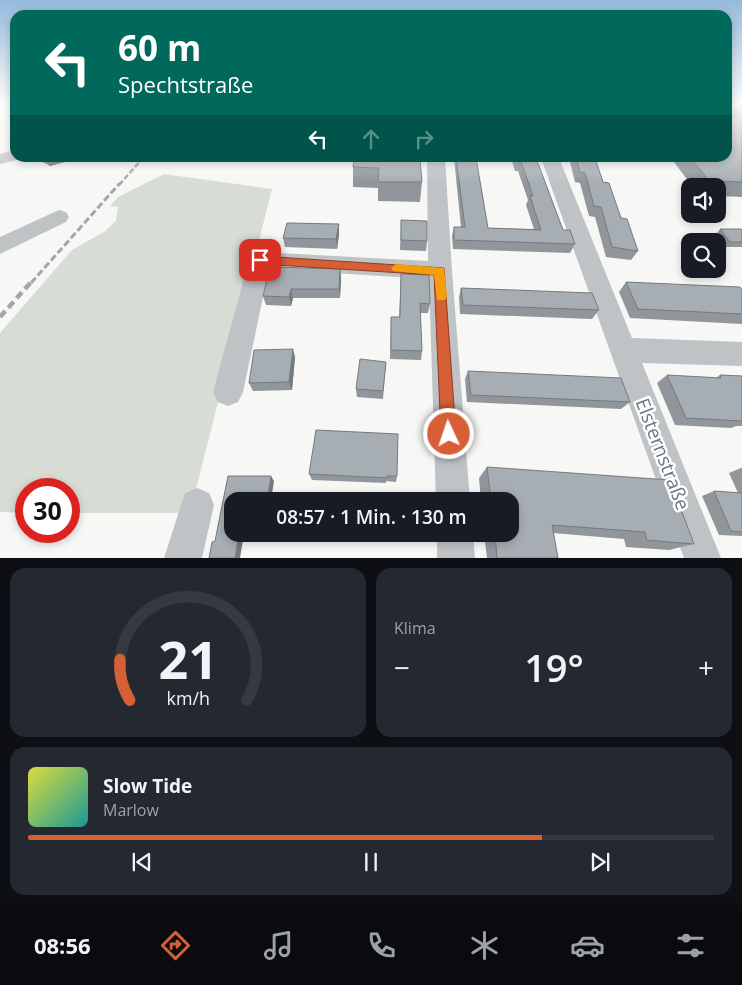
<!DOCTYPE html>
<html lang="de">
<meta charset="utf-8">
<style>
:root{--surface:#171b24;--page:#242831;--text:#f1f3f6;--muted:#9ea1a6;--line:#363941;--accent:#d65f36}
body{margin:0;font-family:"Open Sans",sans-serif;background:var(--page);color:var(--text);height:100vh;display:flex;flex-direction:column;font-size:19px;white-space:nowrap}
*{box-sizing:border-box;margin:0}
p{font-size:16px;color:var(--muted)}
.icon{flex:none;width:28px;height:28px;fill:none;stroke:currentColor;stroke-width:2;stroke-linecap:round;stroke-linejoin:round}
.map{position:relative;height:558px;overflow:hidden}
.drawer{display:flex;flex-direction:column;gap:10px;padding:10px;background:#0d0f14;flex:1}
.drawer>*{flex:none}
.guide{position:absolute;left:10px;top:10px;width:722px;height:152px;border-radius:15px;box-shadow:0 2px 8px #0003;background:#00695c;color:#fff;overflow:hidden}
.buttons{position:absolute;left:681px;top:178px;display:grid;gap:10px}
.buttons a{display:grid;place-items:center;width:45px;height:45px;border-radius:10px;background:var(--surface);box-shadow:0 2px 8px #0003;font-size:25px}
.speed{position:absolute;left:15px;top:478px;display:flex;gap:10px;font-size:25px;font-weight:700;text-align:center}
.speed>*{display:grid;place-content:center;width:65px;height:65px;border-radius:50%;background:var(--surface);box-shadow:0 2px 8px #0003;line-height:1}
.speed .limit{border:8px solid #d22;background:#fff;color:#111}
.pin{position:absolute;display:grid;place-items:center;width:42px;height:42px;color:#fff;margin:-21px;border-radius:10px;box-shadow:0 2px 8px #0006}
.me{position:absolute;width:55px;margin:-28px;rotate:357deg;stroke-linejoin:round;filter:drop-shadow(0 0 4px #0008)}
.turn{display:flex;align-items:center;gap:18px;height:105px;padding:0 25px;font-size:22px}
.turn .icon{width:65px;height:65px;stroke-width:2.5}
.turn b{display:block;font-size:35px;line-height:42px}
.lanes{display:flex;align-items:center;height:48px;padding:0 25px;background:#0003;justify-content:center;gap:25px;direction:ltr}
.lanes .off{opacity:.35}
.big{font-size:38px;font-weight:600;line-height:1.1}
.drawer .widget{flex:1;display:flex;flex-direction:column;justify-content:center;gap:8px;min-width:0;padding:0 18px;border-radius:15px;background:var(--page)}
.drawer .dial{align-items:center;gap:0}
.dial svg{height:130px;overflow:visible;fill:none;stroke:var(--line);stroke-width:7;stroke-linecap:round;text-anchor:middle}
.dial text{fill:var(--text);stroke:none}
.song{display:flex;align-items:center;gap:15px}
.cover{width:60px;height:60px;border-radius:8px;background:linear-gradient(135deg,hsl(60 70% 55%),hsl(180 70% 35%))}
.played{height:5px;border-radius:2px;background:linear-gradient(90deg,var(--accent) 75%,var(--line) 75%)}
.keys{display:flex;justify-content:space-around;direction:ltr}
.heat{display:flex;justify-content:space-between;align-items:center;font-size:28px;direction:ltr}
.drawer .tiles{flex:1;display:grid;gap:10px;grid-template-columns:1fr 1fr}
.widget:last-child{grid-column:span 2}
.trip{position:absolute;left:224px;top:492px;width:295px;height:50px;border-radius:15px;background:var(--surface);box-shadow:0 2px 8px #0003;font-weight:600;line-height:50px;text-align:center}
.tab-bar{display:flex;height:80px;justify-content:space-around;align-items:center;background:#090b0e;color:var(--muted)}
.tab-bar .icon{width:35px;height:35px}
.tab-bar .active{color:var(--accent)}
.tab-bar b{font-size:22px;color:var(--text)}
.map>svg:first-child{display:block}
.green{fill:#d7dcd4}
.lines{fill:none;stroke-linecap:round;stroke-linejoin:round}
.minor{fill:#bfc3c6;fill-rule:evenodd}
.rail-far2{stroke:#a1a7ac;stroke-width:2.5;stroke-dasharray:5.5 2.5;stroke-linecap:butt}
.rail-far1{stroke:#a1a7ac;stroke-width:3;stroke-dasharray:7 3;stroke-linecap:butt}
.rail{stroke:#a1a7ac;stroke-width:4.5;stroke-dasharray:8 4.5;stroke-linecap:butt}
.wall{fill:#90969a}
.shaded-wall{fill:#757a7d}
.building{fill:#a7aeb3;stroke:#757a7d}
.route{fill:#d65f36;stroke:#8b3e23}
.slow{fill:#f59e0b}
.labels{text-anchor:middle;dominant-baseline:central;stroke-width:5;stroke-linejoin:round;paint-order:stroke}
.near-street-label{font-size:19px;fill:#697783;stroke:#fff}
</style>
<div class="map">
<svg width="742" height="558" viewBox="0 0 742 558">
<rect width="100%" height="100%" fill="#f7f7f5"/>
<path class="green" d="M164 174 272 189 190 513H69V489H26V513L0 512V333L72 250 104 232 116 221 118 207 110 206 118 197Z"/>
<g class="lines">
<path class="minor" d="M15 150V158H22L21 159 0 164V154Z
M427 158H445L452 271 470 501H436L429 279 269 269 243 392 238 402 228 406 218 402 213 392 249 260 252 254 260 252 428 261Z
M541 158H559L632 338 742 342V366L642 363 721 558H684Z
M59 210 66 212 69 217 66 222 0 254V237Z
M197 488 209 493 214 505 202 558H164L185 493Z
M437 534H473L475 558H437Z"/>
<path class="rail-far2" d="M119 185 143 158"/>
<path class="rail-far1" d="M31 283 120 183"/>
<path class="rail" d="M0 317 32 281"/>
</g>
<path class="wall" d="M728 105H742V197L718 196V186H692L671 158H728Z
M35 158H70L72 160 50 166 36 159Z
M354 158 422 182 420 202 378 201V188L353 187V167Z
M454 158H476L488 228 534 229 526 205 528 200 518 171H515L511 158H536L563 230 575 244 570 253 453 249 452 236 454 227H461Z
M569 158H595L603 182 638 251 631 260 606 257 595 217 589 216 580 183 575 182Z
M401 220 427 241 426 251 400 250Z
M339 224V234L337 249 285 247 283 238Z
M720 229 742 230V247H725L716 234Z
M340 269 341 279 340 298H293L291 306 266 305 263 296Z
M401 274 430 304 428 313H420L422 351 421 360 390 359 391 317H399Z
M626 282 742 290V324L630 318 619 292Z
M461 288 599 310 592 319 460 314 459 297Z
M295 357 292 390 253 391 249 383Z
M386 362 383 399 357 397 356 389Z
M468 371 630 402 621 409 467 402 465 379Z
M667 375 716 378 720 375 742 376V426H736L731 428 675 425 657 383Z
M487 467 694 544 669 550 626 547 624 539 553 533 558 558H487L484 534H510V501H481L479 478Z
M741 468H742V536L719 535 702 496 714 491 738 493 729 473Z
M309 474 397 476 396 482 386 481V483L312 480Z"/>
<path class="shaded-wall" d="M60 158H70L72 160 50 166 46 161Z
M339 224V234L337 249 336 239Z
M340 269 341 279 340 298 339 289Z
M291 289 293 298 291 306 289 297Z
M293 349 295 357 292 390 289 382Z
M271 476 274 481 271 501H267Z
M239 534H244L240 558H235Z"/>
<path class="building" d="M728 105H736V117L742 123V182L709 181 691 158H728Z
M39 158H60L46 161Z
M354 158H420L422 182H378L379 168 353 167Z
M456 158H476L488 228 541 230 530 196H533L521 162H518L517 158H536L563 230H570L575 244 454 240V227H465Z
M576 158H595L603 182 609 183 621 218 627 219 638 251 612 247 601 207 594 206 585 173 580 172Z
M401 220 427 221V241L401 240Z
M287 223 339 224 336 239 283 238Z
M720 229H741L742 230V242H730Z
M270 267 340 269 339 289H291L289 297 263 296Z
M401 274 429 275 430 304 420 303 422 351 391 350V317H400Z
M626 282 740 287 742 290V314L638 309Z
M461 288 592 293 599 310 463 305Z
M293 349 289 382 249 383 254 350Z
M360 359 386 362 383 391 356 389Z
M468 371 621 378 630 402 471 395Z
M667 375 721 378 720 375 742 376V421L686 418Z
M316 430 398 434 397 476H387V478L309 474Z
M487 467 670 480 694 544 647 540 645 532 552 525 558 558H497L495 534H510V501H491Z
M228 476H271L267 501H232V534H239L235 558H209L212 542 215 541Z
M714 491 742 493V532L731 531Z"/>
<linearGradient id="sky" x2="0" y2="1"><stop stop-color="#95badc"/><stop offset="0.57" stop-color="#fbfbfa"/><stop offset="1" stop-color="#fbfbfa" stop-opacity="0"/></linearGradient>
<rect width="742" height="183" fill="url(#sky)"/>
<path class="route" d="M260 256 444 268 456 434 454 440 449 442 444 440 441 434 434 275 260 264 254 260Z"/>
<path class="slow" d="M396 264 444 268 447 296 445 300H437L434 275 393 271 391 268Z"/>
<g class="labels">
<g class="near-street-label">
<text transform="translate(663 454) rotate(69)">Elsternstraße</text>
</g>
</g>
</svg>
<div class="buttons">
<a><svg class="icon" aria-label="sound" viewBox="0 0 24 24"><path d="M4 9h4l5-4v14l-5-4H4zM17 9q2 3 0 6"/></svg></a>
<a><svg class="icon" aria-label="search" viewBox="0 0 24 24"><circle cx="10" cy="10" r="6"/><path d="M15 15l6 6"/></svg></a>
</div>
<div class="speed"><div class="limit">30</div></div>
<div class="pin" style="left:260px;top:260px;background:#d93025"><svg class="icon" aria-label="arrive" viewBox="0 0 24 24"><path d="M6 21V4h12l-3 4 3 4H6"/></svg></div>
<svg class="me" style="left:449px;top:434px" viewBox="-20 -20 40 40"><circle r="17" fill="#d65f36" stroke="#fff" stroke-width="3"/><path d="M0-11L8 9 0 5-8 9z" fill="#fff"/></svg>
<div class="trip">08:57 · 1 Min. · 130 m</div>
<div class="guide">
<div class="turn"><svg class="icon" aria-label="left" viewBox="0 0 24 24"><path d="M17 20v-9H6M10 6l-5 5 5 5"/></svg><div><b>60 m</b>Spechtstraße</div></div>
<div class="lanes"><svg class="icon" aria-label="left" viewBox="0 0 24 24"><path d="M17 20v-9H6M10 6l-5 5 5 5"/></svg><svg class="icon off" aria-label="ahead" viewBox="0 0 24 24"><path d="M12 20V5M6 11l6-6 6 6"/></svg><svg class="icon off" aria-label="right" viewBox="0 0 24 24"><path d="M7 20v-9h11M14 6l5 5-5 5"/></svg></div>
</div>
</div>
<section class="drawer">
<div class="tiles">
<div class="widget dial"><svg viewBox="0 0 100 80">
<path d="M14 69A42 42 0 1 1 86 69"/>
<path d="M14 69A42 42 0 0 1 8 44" stroke="#d65f36"/>
<text x="50" y="56" font-size="32" font-weight="700">21</text>
<text x="50" y="72" font-size="11">km/h</text>
</svg></div>
<div class="widget"><p>Klima</p>
<div class="heat"><a>−</a><b class="big">19°</b><a>+</a></div>
</div>
<div class="widget">
<div class="song"><i class="cover"></i><div><b>Slow Tide</b><p>Marlow</p></div></div>
<div class="played"></div>
<div class="keys"><svg class="icon" aria-label="previous" viewBox="0 0 24 24"><path d="M18 5L8 12l10 7zM5 5v14"/></svg><svg class="icon" aria-label="pause" viewBox="0 0 24 24"><path d="M8 5v14M16 5v14"/></svg><svg class="icon" aria-label="next" viewBox="0 0 24 24"><path d="M6 5l10 7-10 7zM19 5v14"/></svg></div>
</div>
</div>
</section>
<nav class="tab-bar">
<b>08:56</b>
<svg class="icon active" aria-label="directions" viewBox="0 0 24 24"><path d="M12 3l9 9-9 9-9-9zM9 14v-3h6M13 9l2 2-2 2"/></svg>
<svg class="icon" aria-label="music" viewBox="0 0 24 24"><path d="M9 18V5l10-2v13"/><circle cx="6" cy="18" r="3"/><circle cx="16" cy="16" r="3"/></svg>
<svg class="icon" aria-label="phone" viewBox="0 0 24 24"><path d="M5 4h4l2 5-3 2q2 4 5 5l2-3 5 2v4C11 20 4 13 5 4z"/></svg>
<svg class="icon" aria-label="climate" viewBox="0 0 24 24"><path d="M12 3v18M4 7l16 10M4 17L20 7"/></svg>
<svg class="icon" aria-label="car" viewBox="0 0 24 24"><path d="M5 17H2v-5l4-1 3-4h7l3 4 3 1v5h-3M9 17h6M6 11h13"/><circle cx="7" cy="17" r="2"/><circle cx="17" cy="17" r="2"/></svg>
<svg class="icon" aria-label="filters" viewBox="0 0 24 24"><path d="M4 7h16M4 17h16"/><circle cx="9" cy="7" r="2"/><circle cx="15" cy="17" r="2"/></svg>
</nav>
